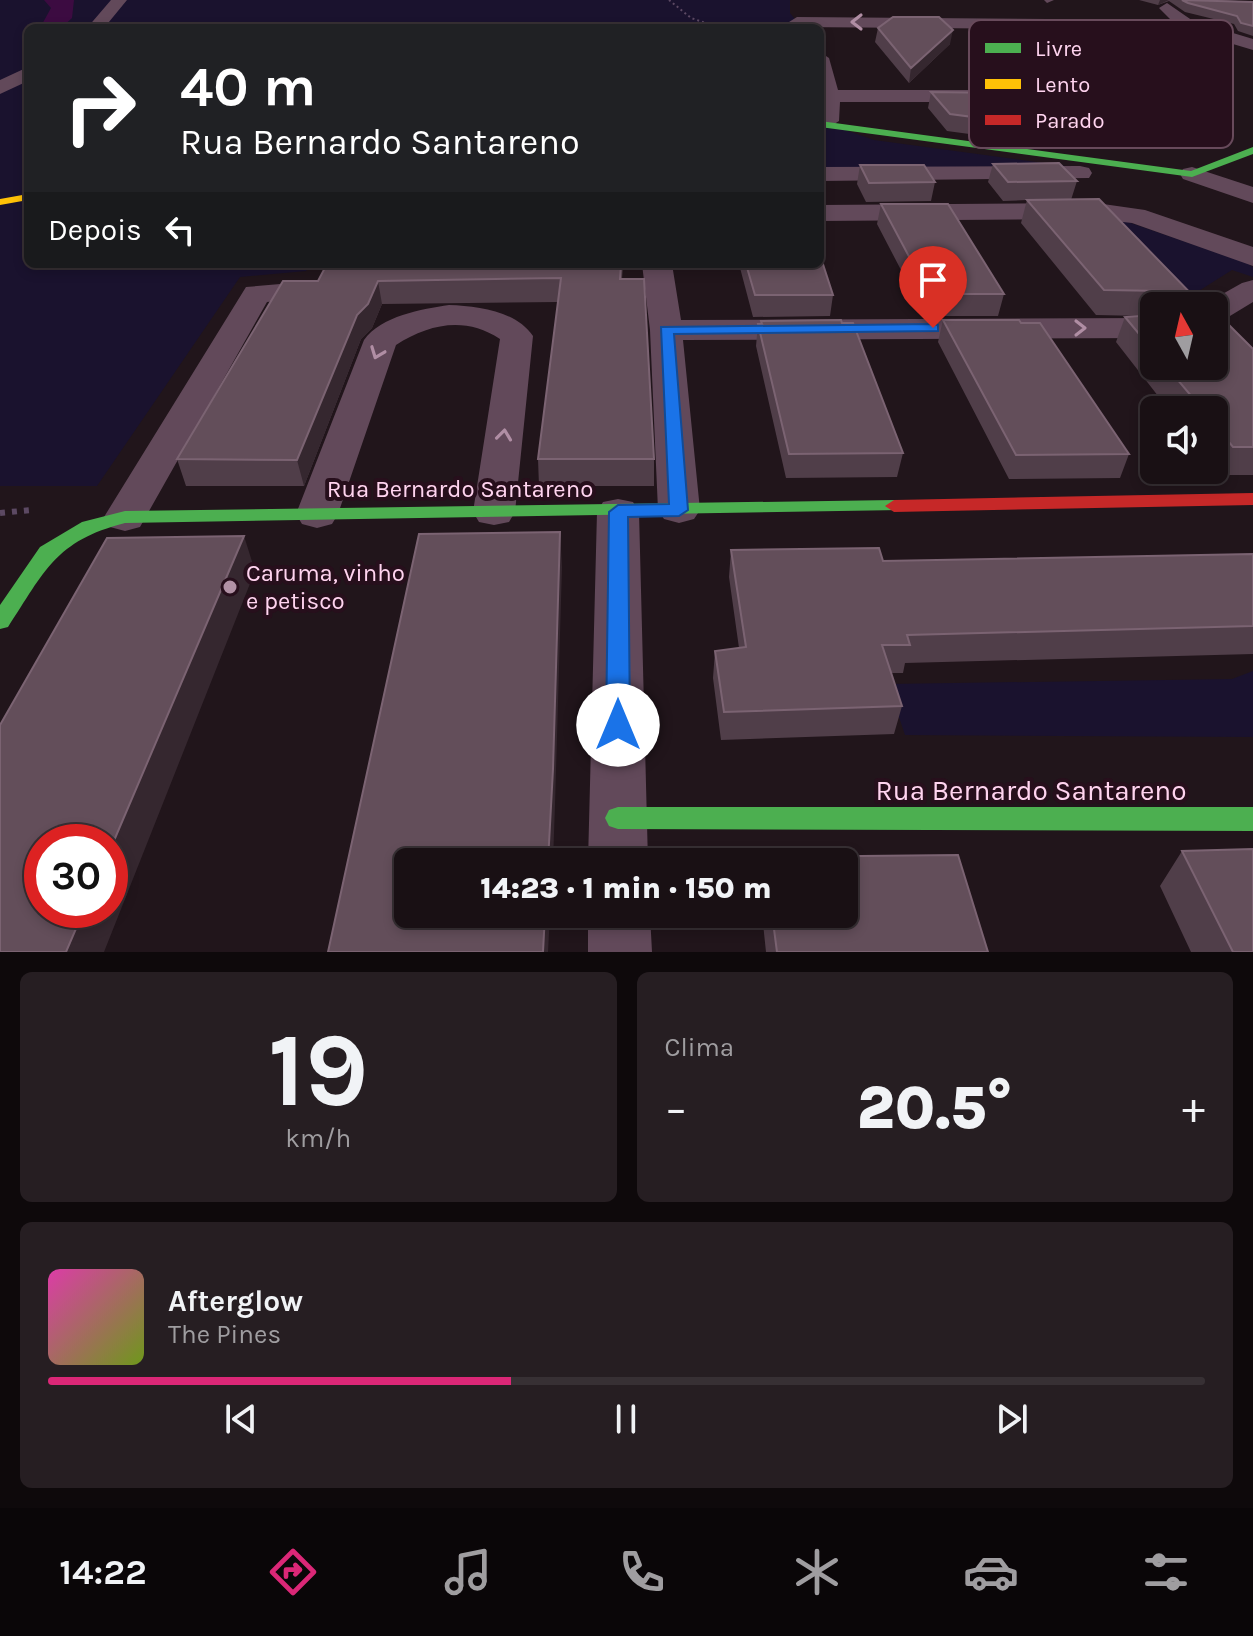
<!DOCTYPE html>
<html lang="pt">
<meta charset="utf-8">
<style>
:root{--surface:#191014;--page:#261e22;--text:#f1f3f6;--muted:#9f9da0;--line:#373034;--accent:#db2777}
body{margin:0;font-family:Karla,sans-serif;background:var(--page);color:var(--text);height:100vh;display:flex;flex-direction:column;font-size:30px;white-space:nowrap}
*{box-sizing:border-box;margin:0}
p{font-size:26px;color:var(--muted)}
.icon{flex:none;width:44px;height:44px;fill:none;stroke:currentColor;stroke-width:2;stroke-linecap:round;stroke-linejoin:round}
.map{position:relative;height:952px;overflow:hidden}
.sheet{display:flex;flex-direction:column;gap:20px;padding:20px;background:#0e090b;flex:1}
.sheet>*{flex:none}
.banner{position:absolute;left:24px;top:24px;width:800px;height:244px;border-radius:12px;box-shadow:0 4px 12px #0003,0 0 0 2px var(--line);background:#202124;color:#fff;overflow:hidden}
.needle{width:52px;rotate:352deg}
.controls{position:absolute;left:1140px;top:292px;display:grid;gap:16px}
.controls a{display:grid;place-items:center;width:88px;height:88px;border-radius:12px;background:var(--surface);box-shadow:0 4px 12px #0003,0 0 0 2px var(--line);font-size:40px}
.speed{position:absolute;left:24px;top:824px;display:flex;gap:16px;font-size:40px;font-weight:700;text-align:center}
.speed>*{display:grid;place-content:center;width:104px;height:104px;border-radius:50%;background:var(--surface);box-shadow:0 4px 12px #0003,0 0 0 2px var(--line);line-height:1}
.speed .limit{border:12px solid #d22;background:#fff;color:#111}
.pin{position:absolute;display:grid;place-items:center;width:68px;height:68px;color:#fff;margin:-82px -34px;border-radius:50% 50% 50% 0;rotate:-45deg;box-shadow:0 0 8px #0007}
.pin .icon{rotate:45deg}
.me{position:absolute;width:88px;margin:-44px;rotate:0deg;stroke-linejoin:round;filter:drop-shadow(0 0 6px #0008)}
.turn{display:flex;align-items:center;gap:28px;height:168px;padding:0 24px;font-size:36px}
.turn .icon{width:104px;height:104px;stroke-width:2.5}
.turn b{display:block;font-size:56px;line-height:68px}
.then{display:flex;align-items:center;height:76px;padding:0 24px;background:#0003;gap:16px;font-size:30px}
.big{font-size:60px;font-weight:800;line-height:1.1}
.sheet .tile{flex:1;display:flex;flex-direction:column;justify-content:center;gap:12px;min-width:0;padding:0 28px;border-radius:12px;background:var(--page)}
.sheet .dial{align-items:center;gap:0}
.dial b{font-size:104px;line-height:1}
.song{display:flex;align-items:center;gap:24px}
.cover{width:96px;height:96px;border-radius:12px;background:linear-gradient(135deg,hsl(320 70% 55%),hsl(80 70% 35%))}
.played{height:8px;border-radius:4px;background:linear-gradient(90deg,var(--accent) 40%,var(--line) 40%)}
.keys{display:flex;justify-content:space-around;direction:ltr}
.heat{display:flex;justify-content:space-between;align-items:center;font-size:44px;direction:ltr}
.sheet .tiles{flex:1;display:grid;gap:20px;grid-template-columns:1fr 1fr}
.tile:last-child{grid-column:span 2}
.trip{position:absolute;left:394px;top:848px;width:464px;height:80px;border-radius:12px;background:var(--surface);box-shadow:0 4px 12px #0003,0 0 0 2px var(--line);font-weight:800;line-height:80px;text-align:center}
.tab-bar{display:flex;height:128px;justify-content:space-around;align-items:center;background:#0a0608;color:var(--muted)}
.tab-bar .icon{width:56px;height:56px}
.tab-bar .active{color:var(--accent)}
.tab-bar b{font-size:36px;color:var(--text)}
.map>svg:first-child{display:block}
.green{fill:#1a122e}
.water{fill:#3c0b41}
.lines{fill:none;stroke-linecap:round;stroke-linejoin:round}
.path-far1{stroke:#5c4963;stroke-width:2;stroke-dasharray:2 3;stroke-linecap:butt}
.path{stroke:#5c4963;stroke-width:6;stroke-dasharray:5 7;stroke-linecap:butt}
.lane{fill:#62495a;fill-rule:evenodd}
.street{fill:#62495a;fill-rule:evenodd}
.fast{fill:#4caf50;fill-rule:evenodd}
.slow{fill:#ffc107;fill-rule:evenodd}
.jam{fill:#c62828;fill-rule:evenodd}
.wall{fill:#503e49}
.shaded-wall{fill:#35272f}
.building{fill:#634e5a;stroke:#7b6372;stroke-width:2}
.oneway{stroke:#b08ea4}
.route{fill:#1a73e8;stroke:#114b97;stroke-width:2}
.poi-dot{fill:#b191a5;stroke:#270f1c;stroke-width:3}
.labels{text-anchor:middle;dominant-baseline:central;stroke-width:8;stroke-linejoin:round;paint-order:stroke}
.street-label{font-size:24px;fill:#ffd4ef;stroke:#270f1c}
.poi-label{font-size:24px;fill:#ffd4ef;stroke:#270f1c;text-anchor:start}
.near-street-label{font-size:28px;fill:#ffd4ef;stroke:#270f1c}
.key{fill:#270f1c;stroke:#684a5b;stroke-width:2}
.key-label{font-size:22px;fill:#ffd4ef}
</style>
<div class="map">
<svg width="1253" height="952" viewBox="0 0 1253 952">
<rect width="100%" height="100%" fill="#21151b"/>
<path class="green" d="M0 0H790V13L802 28H28V264H311L306 271 240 277 97 486H0Z
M820 58 828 124 874 140 1066 166 820 168Z
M1113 220 1128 222 1247 263 1253 267V277L1232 270 1178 304Z
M1253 671V737L905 735 888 684 1232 679Z"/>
<path class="water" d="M44 0H74L72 18 61 28H40L51 8Z"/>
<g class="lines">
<path class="path-far1" d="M669 0 691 18 720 28"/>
<path class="path" d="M0 513 31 510"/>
<path class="lane" d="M1044 0H1054L1047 3Z"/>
<path class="street" d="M111 0H127L104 28H87Z
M1167 3 1193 21 1253 39V50L1186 30 797 27 789 22 797 17 1171 20 1159 8Z
M820 52 829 58 838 90H1139L1176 74 1186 80 1183 84 1142 102H840L839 121 828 128 820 125Z
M28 67V81L0 94V80Z
M1080 166 1089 168 1092 173 1089 178 820 181V167Z
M1192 167 1253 187V203L1183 179 1180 174 1183 169Z
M1096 203 1145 210 1253 247V266L1132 223 1096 219 820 221V205Z
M642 264H672L681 320 1154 318V338L683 340 700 510 694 519 679 523 664 519 658 510 650 330Z
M1253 280V302L1225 319 1214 321V306L1203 305 1242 283Z
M292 283 303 286 307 292 303 298 267 302 140 527 125 531 110 527 104 517 246 287Z
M449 305C478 306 516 311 533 336L515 512 509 522 494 525 479 522 473 512 500 339C465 316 429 324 396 345L338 514 332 524 317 528 302 524 296 514 364 340C381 316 422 309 449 305Z
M618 499 633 502 639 512 648 862H588L597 512 603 502Z
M588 914H650L652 952H588Z"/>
<path class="fast" d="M820 121 1191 171 1253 147V154L1192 177 820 127Z
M894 500 903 506 901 510 125 523C55 541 45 571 8 627L0 629V605L40 547 82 522 125 511Z
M618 807H1253V831L618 829 609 826 605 818 609 810Z"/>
<path class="slow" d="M28 194V200L0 205V199Z"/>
<path class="jam" d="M1253 493V505L894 512 885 506 894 500Z"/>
</g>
<path class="wall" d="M1139 0H1224L1253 2V36L1238 31 1234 24 1185 12 1169 1 1158 5Z
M878 28 950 44 909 83 875 42Z
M931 92 1019 123 1014 140 947 131 928 108Z
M993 164 1077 181 1071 200 1203 306H1154V366H1214L1253 349V475H1220L1214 467V410H1169L1116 342 1125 317 1142 316 1096 315 1021 223 1027 200 1003 201 988 182Z
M860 165 935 182 931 201 866 202 857 184Z
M881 204 1004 294 998 316H925L877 224Z
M327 264H623L622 279 654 459V486H539L538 459 558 302 382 304 372 328 361 339 304 486H186L177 459 318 281Z
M739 264H820L833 295 830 316 753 317Z
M943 320 1129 454 1120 478 1009 479 938 342Z
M761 321 903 453 897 477 786 478 756 346 758 324H761Z
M731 550 883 561 1253 554V654L905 663 903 673H891L902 706 894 734 721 740 713 678 715 651 739 648 729 577Z
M1182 851 1253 952H1191L1160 886Z
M958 855 988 952H766L762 914H844V862H764V857Z"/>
<path class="shaded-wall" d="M1160 0H1169L1158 5Z
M953 30 950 44 909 83 911 68Z
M378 281 382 304 372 328 361 339 304 486 297 460 357 315Z
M560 532 562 567 555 805 553 862H548Z
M244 536 255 571 104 952H66L84 910H110V850Z
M545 914H550L548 952H543Z"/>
<path class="building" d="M1182 0 1253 2V26L1241 23 1237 16 1188 3Z
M893 17H939L953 30 911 68 878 28Z
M931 92 999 93 1009 106 1008 118 1019 123 950 114Z
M1059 163 1077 181 1008 182 993 164Z
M860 165H924L935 182 869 183Z
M1099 199 1203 306H1166L1165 291 1104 290 1027 200Z
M881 204H948L1004 294H929Z
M820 255 833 295H755L746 264H820Z
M327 264H621L620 279H644L654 459H538L561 278 378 281 368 304 357 315 297 460 177 459 283 281H318Z
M1154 315V352L1125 317Z
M1214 316H1220L1253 349V447H1233L1214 424V410H1203L1166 366H1214Z
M841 320 842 323H853L903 453 789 454 758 324H762L761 321Z
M943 320H1019L1021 323H1040L1129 454 1016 455Z
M560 532 553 769 548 862H408V914H545L543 952H328L419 534Z
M244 536 110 850V842H42V910H84L66 952H0V725L107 538Z
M879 548 883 561 1253 554V626L907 635 910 645H882L902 706 724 712 715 651 746 647 731 550Z
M1253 849V952H1233L1182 851Z
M958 855 988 952H777L772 914H844V862H765L764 857Z"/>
<defs><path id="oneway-chevron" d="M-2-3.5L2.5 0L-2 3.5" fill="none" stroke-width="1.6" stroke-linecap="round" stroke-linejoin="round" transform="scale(2)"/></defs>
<g class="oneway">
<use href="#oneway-chevron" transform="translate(857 22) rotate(-180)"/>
<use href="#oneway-chevron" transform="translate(1080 328)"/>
<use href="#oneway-chevron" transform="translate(377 353) rotate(111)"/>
<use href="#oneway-chevron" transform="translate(504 435) rotate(-83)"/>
</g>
<path class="route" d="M933 324 938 325V331L674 334 688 510 679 516 628 517 630 725 626 732 618 735 609 732 606 725 609 512 618 505 669 504 661 327Z"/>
<circle class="poi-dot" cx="230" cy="587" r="8"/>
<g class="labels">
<g class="street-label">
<text x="460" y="489">Rua Bernardo Santareno</text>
</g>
<g class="poi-label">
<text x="246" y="573">Caruma, vinho<tspan x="246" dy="28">e petisco</tspan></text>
</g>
<g class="near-street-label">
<text x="1031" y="790">Rua Bernardo Santareno</text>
</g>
</g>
<rect x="969" y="20" width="264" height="128" rx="12" class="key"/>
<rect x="985" y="43" width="36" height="10" fill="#4caf50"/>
<rect x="985" y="79" width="36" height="10" fill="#ffc107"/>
<rect x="985" y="115" width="36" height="10" fill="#c62828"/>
<g class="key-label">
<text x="1035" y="56">Livre</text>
<text x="1035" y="92">Lento</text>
<text x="1035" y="128">Parado</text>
</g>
</svg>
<div class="controls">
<a><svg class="needle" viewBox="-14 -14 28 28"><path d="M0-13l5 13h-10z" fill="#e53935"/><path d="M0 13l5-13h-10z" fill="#9f9da0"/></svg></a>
<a><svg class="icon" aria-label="sound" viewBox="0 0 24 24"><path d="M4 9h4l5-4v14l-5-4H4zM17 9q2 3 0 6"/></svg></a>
</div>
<div class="speed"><div class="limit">30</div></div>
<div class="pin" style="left:933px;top:328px;background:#d93025"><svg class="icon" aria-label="arrive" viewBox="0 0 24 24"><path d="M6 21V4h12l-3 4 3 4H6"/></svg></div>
<svg class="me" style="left:618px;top:725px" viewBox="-20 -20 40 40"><circle r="19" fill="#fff"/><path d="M0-13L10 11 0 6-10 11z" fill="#1a73e8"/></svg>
<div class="trip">14:23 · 1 min · 150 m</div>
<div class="banner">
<div class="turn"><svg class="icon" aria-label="right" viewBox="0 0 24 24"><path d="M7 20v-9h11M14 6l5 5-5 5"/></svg><div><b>40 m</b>Rua Bernardo Santareno</div></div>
<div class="then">Depois<svg class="icon" aria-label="left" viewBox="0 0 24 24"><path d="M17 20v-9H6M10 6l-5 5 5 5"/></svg></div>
</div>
</div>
<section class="sheet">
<div class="tiles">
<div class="tile dial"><b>19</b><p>km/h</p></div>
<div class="tile"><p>Clima</p>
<div class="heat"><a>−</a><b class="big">20.5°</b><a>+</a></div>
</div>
<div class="tile">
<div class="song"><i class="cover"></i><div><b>Afterglow</b><p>The Pines</p></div></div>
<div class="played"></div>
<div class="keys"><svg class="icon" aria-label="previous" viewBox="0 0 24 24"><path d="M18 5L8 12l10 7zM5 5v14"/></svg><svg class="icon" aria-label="pause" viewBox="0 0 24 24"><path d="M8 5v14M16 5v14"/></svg><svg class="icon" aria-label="next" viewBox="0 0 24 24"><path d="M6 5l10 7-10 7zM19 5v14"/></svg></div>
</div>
</div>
</section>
<nav class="tab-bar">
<b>14:22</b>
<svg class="icon active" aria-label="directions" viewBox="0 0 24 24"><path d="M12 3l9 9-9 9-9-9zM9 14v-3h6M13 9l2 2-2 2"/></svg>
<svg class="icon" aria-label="music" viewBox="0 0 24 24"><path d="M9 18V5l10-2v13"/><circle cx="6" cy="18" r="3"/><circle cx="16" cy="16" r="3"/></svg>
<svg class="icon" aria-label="phone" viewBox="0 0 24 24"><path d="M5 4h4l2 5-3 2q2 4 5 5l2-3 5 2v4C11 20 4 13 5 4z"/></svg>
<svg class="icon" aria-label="climate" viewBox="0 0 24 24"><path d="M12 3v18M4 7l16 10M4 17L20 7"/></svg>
<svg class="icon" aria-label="car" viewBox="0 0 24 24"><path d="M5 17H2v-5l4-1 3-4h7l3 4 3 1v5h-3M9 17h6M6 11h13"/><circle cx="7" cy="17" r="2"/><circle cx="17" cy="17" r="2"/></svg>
<svg class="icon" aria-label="filters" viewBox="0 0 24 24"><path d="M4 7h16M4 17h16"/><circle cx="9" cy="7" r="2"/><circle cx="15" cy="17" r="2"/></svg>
</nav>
